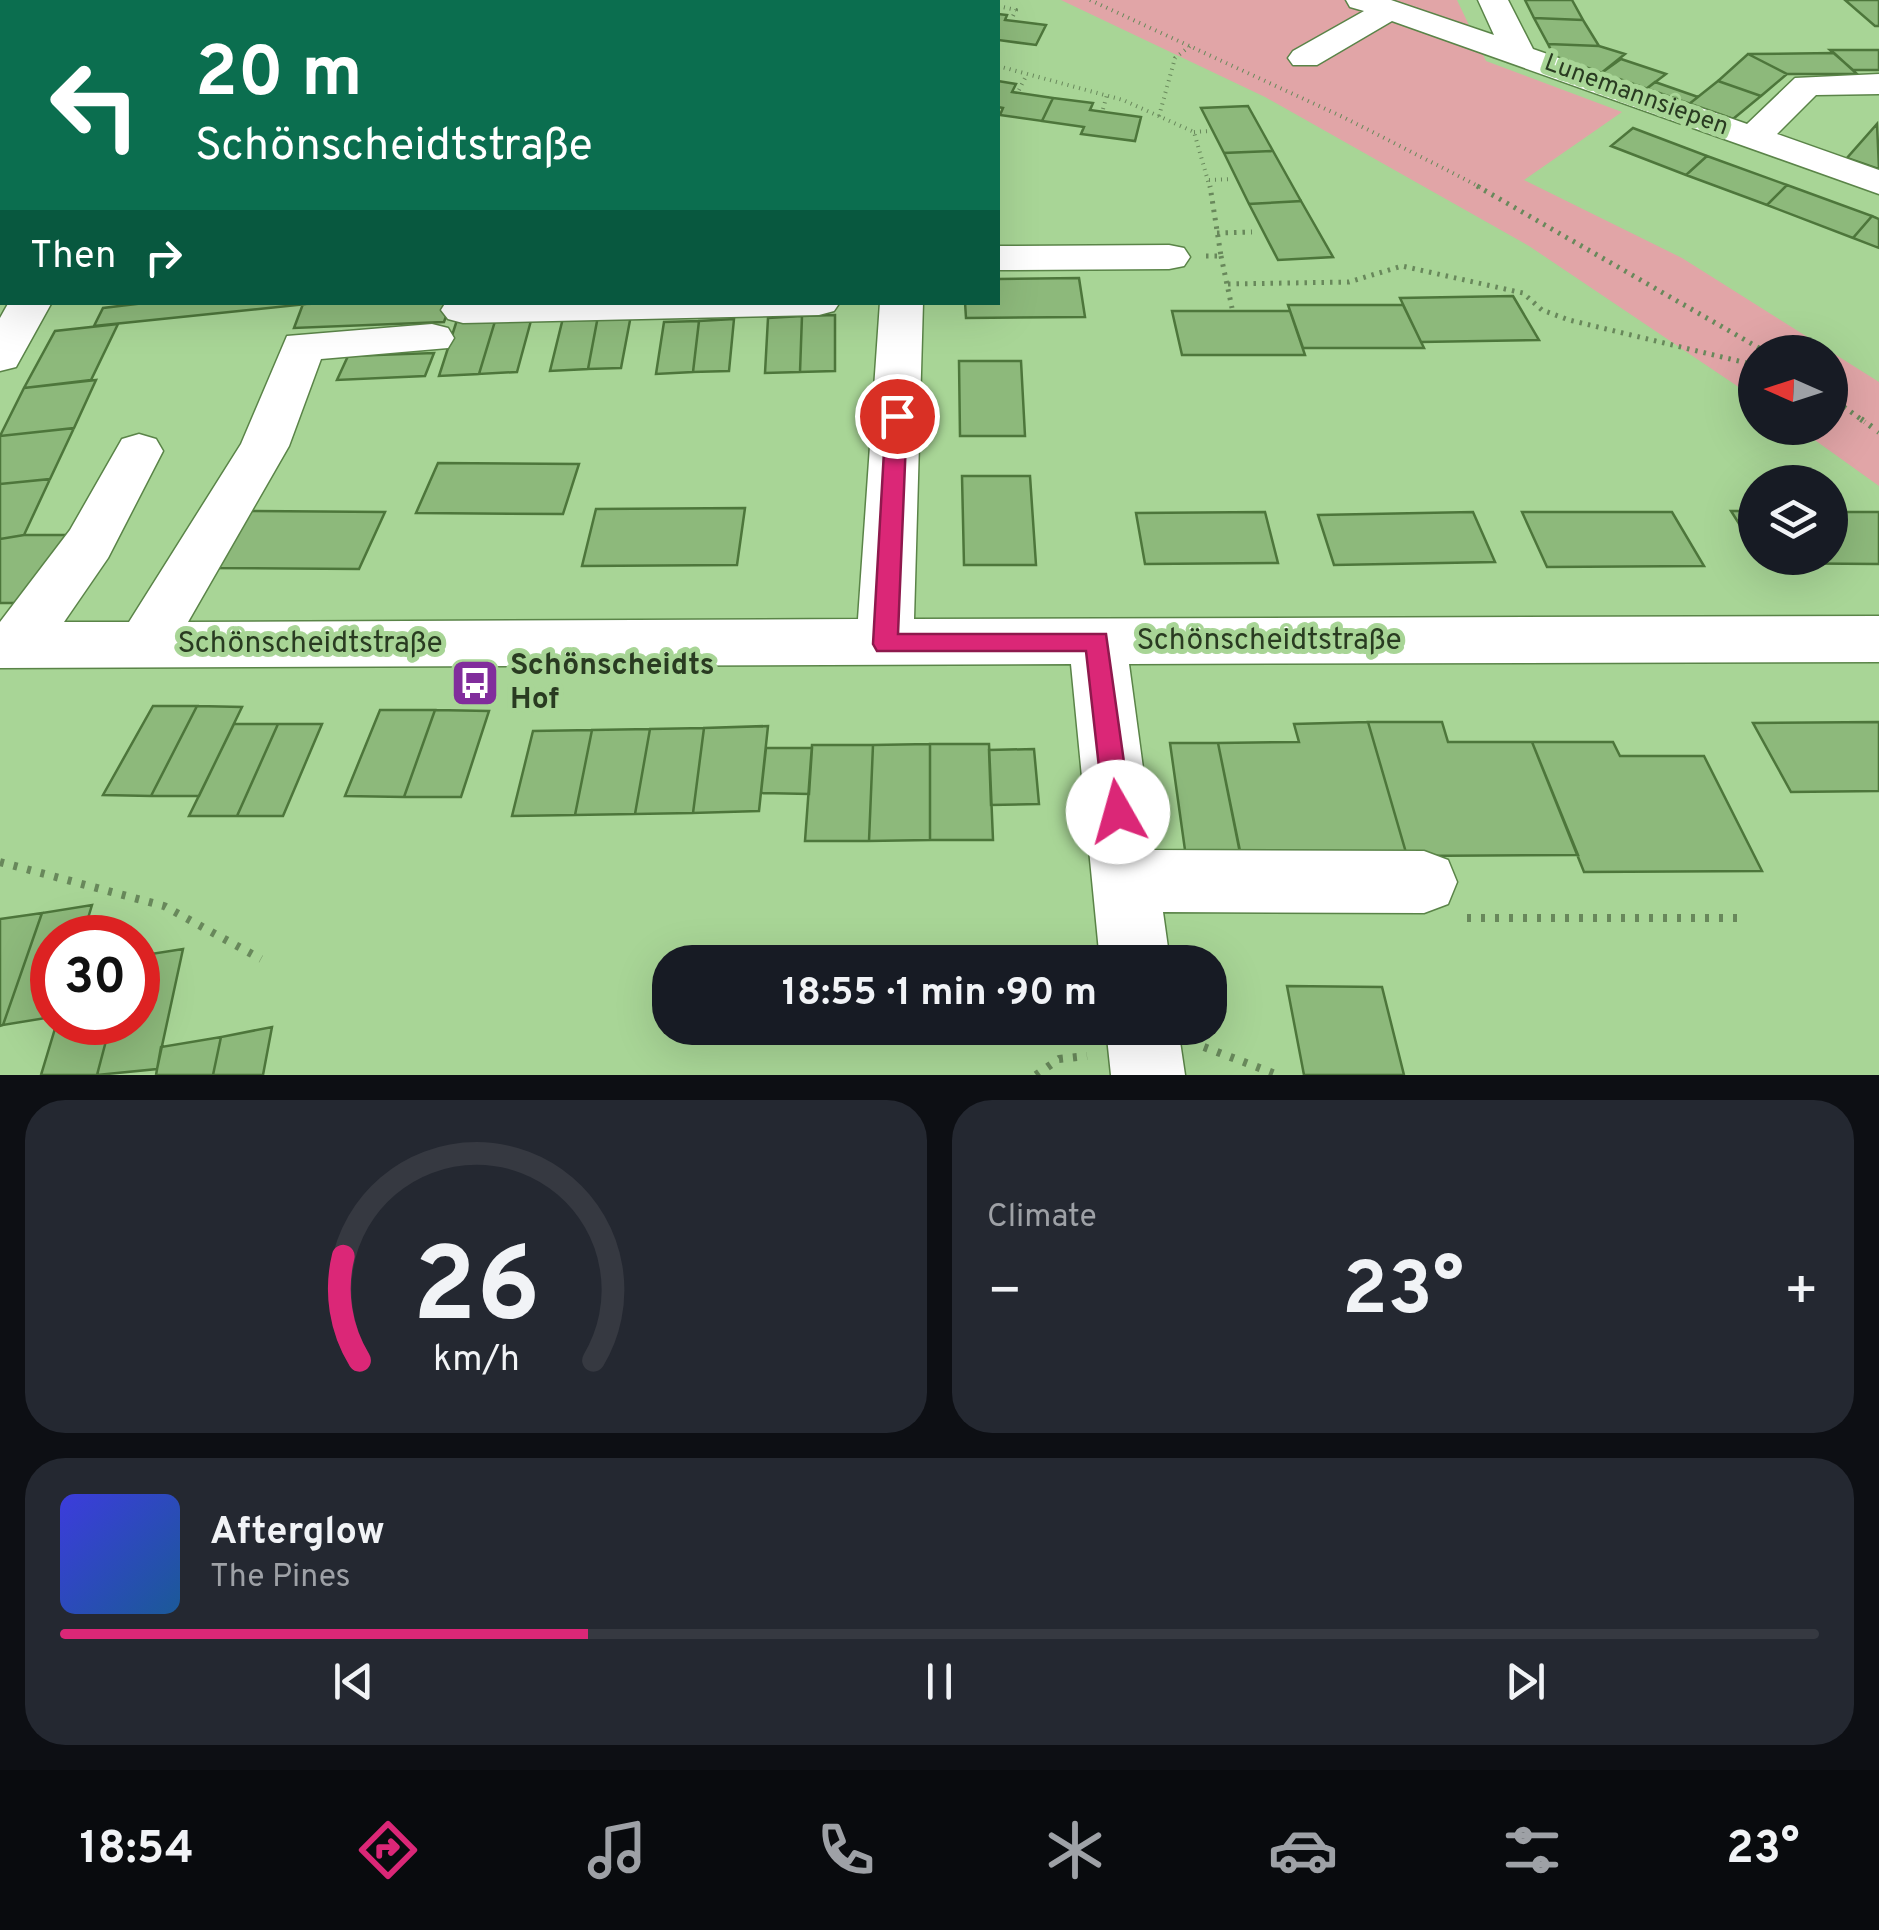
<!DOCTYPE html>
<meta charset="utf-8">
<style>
:root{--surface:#171b24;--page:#242831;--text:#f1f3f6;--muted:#9ea1a6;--line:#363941;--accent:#db2777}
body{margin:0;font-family:Overpass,sans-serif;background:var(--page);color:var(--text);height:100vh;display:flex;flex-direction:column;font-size:38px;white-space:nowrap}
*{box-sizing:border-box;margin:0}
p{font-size:32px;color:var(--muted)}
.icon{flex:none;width:55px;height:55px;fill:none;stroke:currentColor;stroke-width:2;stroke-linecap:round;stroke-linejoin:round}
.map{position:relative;height:1075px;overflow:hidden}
.sheet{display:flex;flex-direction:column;gap:25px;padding:25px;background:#0d0f14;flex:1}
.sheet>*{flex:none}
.hud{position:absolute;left:0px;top:0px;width:1000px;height:305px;box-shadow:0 10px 40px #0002;background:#0b6e4f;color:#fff;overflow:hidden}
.needle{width:65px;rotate:273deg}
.tools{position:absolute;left:1738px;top:335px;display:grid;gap:20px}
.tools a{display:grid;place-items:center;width:110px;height:110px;border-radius:50%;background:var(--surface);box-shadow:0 10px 40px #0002;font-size:50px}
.speed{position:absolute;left:30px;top:915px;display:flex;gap:20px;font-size:50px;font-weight:700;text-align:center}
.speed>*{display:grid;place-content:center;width:130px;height:130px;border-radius:50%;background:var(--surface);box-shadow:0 10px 40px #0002;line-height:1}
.speed .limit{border:15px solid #d22;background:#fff;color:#111}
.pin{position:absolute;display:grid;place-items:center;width:85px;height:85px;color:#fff;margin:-42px;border:5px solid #fff;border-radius:50%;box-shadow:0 2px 10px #0007}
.me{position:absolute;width:110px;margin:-55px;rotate:353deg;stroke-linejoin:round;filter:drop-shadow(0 0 8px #0008)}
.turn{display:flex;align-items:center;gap:35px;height:210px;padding:0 30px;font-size:45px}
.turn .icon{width:130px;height:130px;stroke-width:2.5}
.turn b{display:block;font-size:70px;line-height:85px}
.then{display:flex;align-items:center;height:95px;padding:0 30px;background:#0003;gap:20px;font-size:38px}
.big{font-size:75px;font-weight:700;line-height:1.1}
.sheet .tile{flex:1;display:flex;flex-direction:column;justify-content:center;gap:15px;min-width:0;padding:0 35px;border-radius:40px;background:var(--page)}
.sheet .dial{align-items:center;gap:0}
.dial svg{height:260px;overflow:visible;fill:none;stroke:var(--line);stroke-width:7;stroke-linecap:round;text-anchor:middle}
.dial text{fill:var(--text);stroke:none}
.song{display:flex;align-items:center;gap:30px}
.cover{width:120px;height:120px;border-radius:15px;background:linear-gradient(135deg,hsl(240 70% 55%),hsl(210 70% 35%))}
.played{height:10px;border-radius:5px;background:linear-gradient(90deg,var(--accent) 30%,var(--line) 30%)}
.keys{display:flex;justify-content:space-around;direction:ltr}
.heat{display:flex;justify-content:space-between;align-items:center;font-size:55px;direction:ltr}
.sheet .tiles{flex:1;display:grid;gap:25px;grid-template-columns:1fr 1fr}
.tile:last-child{grid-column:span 2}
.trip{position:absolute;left:652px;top:945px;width:575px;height:100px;border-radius:40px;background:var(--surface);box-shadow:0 10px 40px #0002;font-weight:700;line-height:100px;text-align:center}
.menu{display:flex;height:160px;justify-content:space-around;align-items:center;background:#090b0e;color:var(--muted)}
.menu .icon{width:70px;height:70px}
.menu .selected{color:var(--accent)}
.menu b{font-size:45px;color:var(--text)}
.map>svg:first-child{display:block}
.green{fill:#e1a5a7}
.building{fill:#8db97b;stroke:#4d763b;stroke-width:2.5}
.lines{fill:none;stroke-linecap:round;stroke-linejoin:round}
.minor-casing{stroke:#5a8448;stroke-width:3}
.path-far3{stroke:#68885b;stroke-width:4;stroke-dasharray:1 5;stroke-linecap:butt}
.path-far2{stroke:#68885b;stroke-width:5;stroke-dasharray:2.5 6;stroke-linecap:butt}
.path-far1{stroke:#68885b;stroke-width:6;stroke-dasharray:2.5 8;stroke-linecap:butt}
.path{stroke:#68885b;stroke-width:8;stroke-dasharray:4 10;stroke-linecap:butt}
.minor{fill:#fff;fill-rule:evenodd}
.rail-casing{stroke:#49623f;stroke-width:8}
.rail{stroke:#a8d596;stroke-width:5;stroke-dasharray:15;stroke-linecap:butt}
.route{fill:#db2777;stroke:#8e194d;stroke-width:2.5}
.labels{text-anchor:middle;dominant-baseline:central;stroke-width:10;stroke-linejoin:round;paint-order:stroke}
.far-street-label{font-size:25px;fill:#293b21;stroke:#a8d596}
.street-label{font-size:30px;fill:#293b21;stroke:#a8d596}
.poi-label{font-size:30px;font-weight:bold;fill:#293b21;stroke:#a8d596;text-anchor:start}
</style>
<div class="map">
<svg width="1879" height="1075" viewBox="0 0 1879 1075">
<rect width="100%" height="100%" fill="#a8d596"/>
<path class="green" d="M1061 0H1457L1486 61 1622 112 1524 180 1682 258 1879 382V486L1798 428H1830V352H1755V398L1529 246 1265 97Z"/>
<path class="building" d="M1525 0H1572L1583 20 1534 18Z
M1845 0H1879V26H1875Z
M998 14 1007 15 1005 20 1046 25 1036 45 998 40Z
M1534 18 1583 20 1599 46 1548 44Z
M1548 44 1599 46 1625 54 1600 74 1555 58Z
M1830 50H1879V70H1853Z
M1834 53 1857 74H1787L1748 54Z
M1748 54 1787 74 1761 96 1718 81Z
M1621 59 1666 74 1646 89 1600 74Z
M998 81 1016 84 1012 92 1053 98 1042 121 1000 115 1003 108 998 107Z
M1718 81 1761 96 1733 119 1689 104Z
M1655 82 1698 97 1689 104 1646 89Z
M1053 98 1093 103 1090 110 1141 117 1135 141 1081 134 1084 127 1042 121Z
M1248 106 1273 151 1224 153 1201 108Z
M1877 124 1879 169 1847 158Z
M1633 128 1707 156 1686 175 1611 146Z
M1273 151 1301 201 1249 204 1224 153Z
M1707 156 1787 185 1767 205 1686 175Z
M1787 185 1872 216 1853 238 1767 205Z
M1301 201 1333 257 1278 260 1249 204Z
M1872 216 1879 219V248L1853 238Z
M1079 278 1085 317 966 318 965 302H998V279Z
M1513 296 1539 340 1421 342 1400 298Z
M153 302H326L94 326 103 308Z
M377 302H451L444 322 294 328 303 304Z
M1288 305H1403L1424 348H1303Z
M1172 311H1290L1305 355H1182Z
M631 315 621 368 588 369 598 316Z
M835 315V371L800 372 802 316Z
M598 316 588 369 550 371 563 318Z
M802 316 800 372 765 373 768 318Z
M532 317 517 372 479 374 496 318Z
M496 318 479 374 439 376 457 320Z
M734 319 729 371 693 372 699 321Z
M699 321 693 372 656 374 664 322Z
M118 324 91 380 24 388 55 331Z
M434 353 425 376 337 380 348 356Z
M959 361H1021L1025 436H960Z
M96 380 74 428 0 436 24 388Z
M74 428 50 479 0 484V436Z
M438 463 579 464 563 514 416 513Z
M962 476H1030L1036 565H964Z
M50 479 24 535 0 539V484Z
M745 508 737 565 582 566 596 509Z
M238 511 385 512 359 569 205 568Z
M1731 511H1755V549Z
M1265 512 1278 563 1145 564 1136 513Z
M1473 512 1495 562 1334 565 1318 515Z
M1522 512H1672L1704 566 1547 567Z
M1830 512H1879V564L1763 563 1760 558H1830Z
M24 535H82L35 603H0V539Z
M153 706H197L151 796 103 795Z
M197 706 242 707 199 796H151Z
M380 710H435L404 797 345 796Z
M435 710 489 711 461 797H404Z
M1368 722 1407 856 1241 858 1218 743 1299 742 1294 724Z
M1368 722H1442L1448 742H1532L1578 855 1407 856Z
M1879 722V791L1791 792 1753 723Z
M234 724H278L237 816H189Z
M278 724H322L283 816H237Z
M768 726 759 811 693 813 704 728Z
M704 728 693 813 635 814 650 729Z
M650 729 635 814 575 815 592 730Z
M592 730 575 815 512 816 533 731Z
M1532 742H1613L1620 756H1704L1762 871 1584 872Z
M1170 743H1218L1240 851 1185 850Z
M930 744H989L993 840H930Z
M930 744V840L869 841 873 745Z
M812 745H873L869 841H805Z
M766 748H812L809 794 761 793Z
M1034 749 1039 804 991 805 989 750Z
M92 905 82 938H52V1017L3 1025 42 913Z
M42 913 3 1025 0 1026V919Z
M183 949 157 1069 97 1075 111 1022H138V956Z
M992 951 1049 952 1050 962H993Z
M1287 986 1382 987 1404 1075H1304Z
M57 1022H111L97 1075H41Z
M272 1027 263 1075H213L221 1037Z
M994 1028H1054L1055 1040 994 1041Z
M221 1037 213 1075H156L161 1047Z"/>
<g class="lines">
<g class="minor-casing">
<path id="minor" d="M816 0H848L849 2H817Z
M1346 0H1391L1494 35 1478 0H1508L1533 49 1747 124 1795 78 1879 74V94L1816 95 1777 134 1879 170V194L1392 21 1317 65H1293L1288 58 1293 51 1364 11 1350 7Z
M1169 245 1184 248 1190 257 1184 266 1169 269 998 270V246Z
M9 302H52L16 367 0 371V318Z
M446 302H840L834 311 819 315 463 323 448 319 441 310Z
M880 302H923L914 619 1879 616V662L1129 664 1154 850 1424 851 1448 860 1457 882 1448 904 1424 913 1163 912 1170 962H1100L1071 664 0 668V622L70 530 122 439 139 434 156 439 163 451 108 558 64 622H129L241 444 287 336 432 324 448 328 454 338 448 348 321 359 289 446 188 622 858 619Z
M1106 1028H1178L1185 1075H1111Z"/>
</g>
<path class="path-far3" d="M964 0 978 2
M1090 0 1345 118 1482 188
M998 6 1016 10 1012 18
M998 66 1123 100 1194 132 1210 188
M1019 90 1027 74
M1103 109 1107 95
M1159 116 1175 58 1190 46
M1194 132 1209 131
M1209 180 1233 179"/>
<path class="path-far2" d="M1477 186 1766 352
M1217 233 1252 232
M1206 256H1221L1210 186
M1221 256 1232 308
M1228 284 1349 282 1402 266 1523 293 1542 310 1569 320 1755 365
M1830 397 1865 422"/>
<path class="path-far1" d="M1861 419 1879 432"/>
<path class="path" d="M0 862 164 906 261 959
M1467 918H1739
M1204 1047 1278 1075
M1036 1075 1059 1059 1087 1056"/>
<use href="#minor" class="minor"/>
<g class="rail-casing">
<path id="rail" d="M9 2 13 0"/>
</g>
<use href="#rail" class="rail"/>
</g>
<path class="route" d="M897 409 907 416 898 634H1106L1131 812 1127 821 1118 825 1108 821 1104 812 1086 651H877L873 644 886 416Z"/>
<defs>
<g id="bus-square" transform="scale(2.5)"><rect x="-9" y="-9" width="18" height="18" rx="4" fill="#812d9c" stroke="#a8d596"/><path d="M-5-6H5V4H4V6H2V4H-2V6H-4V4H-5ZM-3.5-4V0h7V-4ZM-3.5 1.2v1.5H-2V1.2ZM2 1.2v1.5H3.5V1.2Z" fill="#fff"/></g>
</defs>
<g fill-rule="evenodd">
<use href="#bus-square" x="475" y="683"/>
</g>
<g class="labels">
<g class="far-street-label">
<text transform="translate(1636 96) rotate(20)">Lunemannsiepen</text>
</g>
<g class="street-label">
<text x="1269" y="641">Schönscheidtstraße</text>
<text x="310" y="644">Schönscheidtstraße</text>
</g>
<g class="poi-label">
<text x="510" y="666">Schönscheidts<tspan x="510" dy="34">Hof</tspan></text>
</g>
</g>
</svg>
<div class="tools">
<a><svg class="needle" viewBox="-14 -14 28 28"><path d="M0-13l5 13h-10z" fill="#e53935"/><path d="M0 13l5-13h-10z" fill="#9ea1a6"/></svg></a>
<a><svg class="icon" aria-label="layers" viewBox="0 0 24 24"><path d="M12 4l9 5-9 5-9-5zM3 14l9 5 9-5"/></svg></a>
</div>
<div class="speed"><div class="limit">30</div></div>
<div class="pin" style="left:897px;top:416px;background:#d93025"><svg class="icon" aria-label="arrive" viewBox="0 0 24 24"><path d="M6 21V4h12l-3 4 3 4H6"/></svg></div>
<svg class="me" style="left:1118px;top:812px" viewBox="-20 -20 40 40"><circle r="19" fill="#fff"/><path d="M0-13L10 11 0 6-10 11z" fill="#db2777"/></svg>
<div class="trip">18:55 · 1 min · 90 m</div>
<div class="hud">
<div class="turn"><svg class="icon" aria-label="left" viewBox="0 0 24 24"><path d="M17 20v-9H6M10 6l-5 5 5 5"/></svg><div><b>20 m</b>Schönscheidtstraße</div></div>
<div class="then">Then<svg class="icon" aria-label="right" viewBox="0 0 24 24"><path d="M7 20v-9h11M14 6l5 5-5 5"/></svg></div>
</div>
</div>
<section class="sheet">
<div class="tiles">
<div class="tile dial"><svg viewBox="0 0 100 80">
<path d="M14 69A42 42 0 1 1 86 69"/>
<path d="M14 69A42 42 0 0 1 9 37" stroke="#db2777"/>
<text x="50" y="56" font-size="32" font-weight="700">26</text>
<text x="50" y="72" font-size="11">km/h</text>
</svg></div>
<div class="tile"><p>Climate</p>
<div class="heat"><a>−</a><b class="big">23°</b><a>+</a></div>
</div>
<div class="tile">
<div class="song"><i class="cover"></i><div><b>Afterglow</b><p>The Pines</p></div></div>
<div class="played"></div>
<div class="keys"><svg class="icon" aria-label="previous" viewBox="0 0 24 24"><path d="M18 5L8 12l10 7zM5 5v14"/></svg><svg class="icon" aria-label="pause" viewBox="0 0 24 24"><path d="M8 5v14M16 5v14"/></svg><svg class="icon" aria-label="next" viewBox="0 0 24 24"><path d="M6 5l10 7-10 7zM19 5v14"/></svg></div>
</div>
</div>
</section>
<nav class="menu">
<b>18:54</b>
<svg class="icon selected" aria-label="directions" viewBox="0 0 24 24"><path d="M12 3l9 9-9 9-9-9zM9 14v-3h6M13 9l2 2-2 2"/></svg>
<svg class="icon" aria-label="music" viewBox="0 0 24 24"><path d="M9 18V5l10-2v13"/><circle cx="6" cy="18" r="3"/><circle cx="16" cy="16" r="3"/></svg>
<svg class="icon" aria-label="phone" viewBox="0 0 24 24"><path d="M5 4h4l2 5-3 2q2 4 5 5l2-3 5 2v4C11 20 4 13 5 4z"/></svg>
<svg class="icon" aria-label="climate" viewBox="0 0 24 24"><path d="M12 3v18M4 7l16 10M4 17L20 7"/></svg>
<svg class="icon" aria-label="car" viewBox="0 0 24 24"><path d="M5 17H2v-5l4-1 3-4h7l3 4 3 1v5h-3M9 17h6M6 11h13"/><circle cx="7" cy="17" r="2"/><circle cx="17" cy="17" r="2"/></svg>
<svg class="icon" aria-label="filters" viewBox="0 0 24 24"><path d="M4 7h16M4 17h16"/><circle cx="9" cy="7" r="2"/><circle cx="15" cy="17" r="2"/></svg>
<b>23°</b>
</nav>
